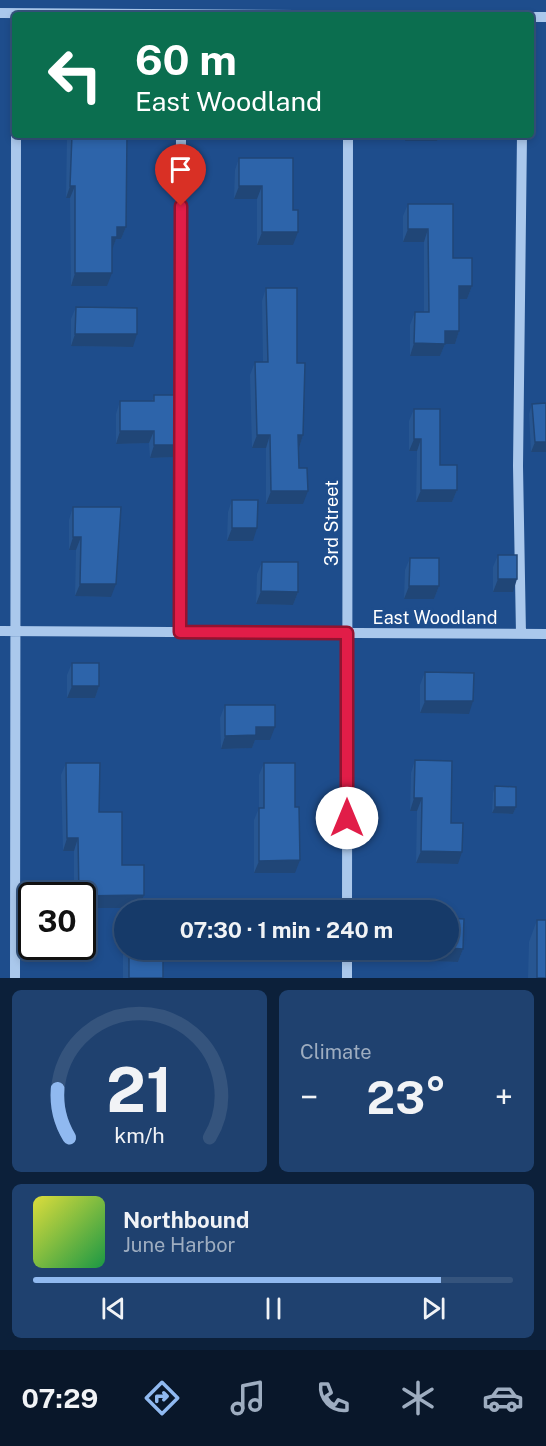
<!DOCTYPE html>
<meta charset="utf-8">
<style>
:root{--surface:#163a69;--page:#1f416f;--text:#f1f3f6;--muted:#9eadc0;--line:#35547d;--accent:#90b9f0}
body{margin:0;font-family:"Public Sans",sans-serif;background:var(--page);color:var(--text);height:100vh;display:flex;flex-direction:column;font-size:22px;white-space:nowrap}
*{box-sizing:border-box;margin:0}
p{font-size:20px;color:var(--muted)}
.icon{flex:none;width:33px;height:33px;fill:none;stroke:currentColor;stroke-width:2;stroke-linecap:round;stroke-linejoin:round}
.map{position:relative;height:978px;overflow:hidden}
.details{display:flex;flex-direction:column;gap:12px;padding:12px;background:#0c203a;flex:1}
.details>*{flex:none}
.guide{position:absolute;left:12px;top:12px;width:522px;height:126px;border-radius:6px;box-shadow:0 3px 9px #0003,0 0 0 2px var(--line);background:#0b6e4f;color:#fff;overflow:hidden}
.speed{position:absolute;left:18px;top:882px;display:flex;gap:12px;font-size:30px;font-weight:700;text-align:center}
.speed>*{display:grid;place-content:center;width:78px;height:78px;border-radius:50%;background:var(--surface);box-shadow:0 3px 9px #0003,0 0 0 2px var(--line);line-height:1}
.speed .limit{border:3px solid #111;border-radius:9px;background:#fff;color:#111}
.pin{position:absolute;display:grid;place-items:center;width:51px;height:51px;color:#fff;margin:-62px -26px;border-radius:50% 50% 50% 0;rotate:-45deg;box-shadow:0 0 6px #0007}
.pin .icon{rotate:45deg}
.me{position:absolute;width:66px;margin:-33px;rotate:0deg;stroke-linejoin:round;filter:drop-shadow(0 0 4px #0008)}
.turn{display:flex;align-items:center;gap:21px;height:126px;padding:0 24px;font-size:27px}
.turn .icon{width:78px;height:78px;stroke-width:2.5}
.turn b{display:block;font-size:42px;line-height:51px}
.big{font-size:45px;font-weight:700;line-height:1.1}
.details .card{flex:1;display:flex;flex-direction:column;justify-content:center;gap:9px;min-width:0;padding:0 21px;border-radius:9px;background:var(--page)}
.details .dial{align-items:center;gap:0}
.dial svg{height:156px;overflow:visible;fill:none;stroke:var(--line);stroke-width:7;stroke-linecap:round;text-anchor:middle}
.dial text{fill:var(--text);stroke:none}
.song{display:flex;align-items:center;gap:18px}
.cover{width:72px;height:72px;border-radius:9px;background:linear-gradient(135deg,hsl(60 70% 55%),hsl(140 70% 35%))}
.played{height:6px;border-radius:3px;background:linear-gradient(90deg,var(--accent) 85%,var(--line) 85%)}
.keys{display:flex;justify-content:space-around;direction:ltr}
.heat{display:flex;justify-content:space-between;align-items:center;font-size:33px;direction:ltr}
.details .tiles{flex:1;display:grid;gap:12px;grid-template-columns:1fr 1fr}
.card:last-child{grid-column:span 2}
.trip{position:absolute;left:114px;top:900px;width:345px;height:60px;border-radius:30px;background:var(--surface);box-shadow:0 3px 9px #0003,0 0 0 2px var(--line);font-weight:700;line-height:60px;text-align:center}
.tabs{display:flex;height:96px;justify-content:space-around;align-items:center;background:#09172a;color:var(--muted)}
.tabs .icon{width:42px;height:42px}
.tabs .selected{color:var(--accent)}
.tabs b{font-size:27px;color:var(--text)}
.map>svg:first-child{display:block}
.lines{fill:none;stroke-linecap:round;stroke-linejoin:round}
.minor{stroke:#aac8ec;stroke-width:10}
.wall{fill:#275692}
.shaded-wall{fill:#204677}
.building{fill:#2d64aa;stroke:#204677;stroke-width:1.5}
.route-casing{stroke:#92132f;stroke-width:15}
.route{stroke:#e11d48;stroke-width:10}
.labels{text-anchor:middle;dominant-baseline:central;stroke-width:6;stroke-linejoin:round;paint-order:stroke}
.street-label{font-size:18px;fill:#fff;stroke:#1e4d8c}
</style>
<div class="map">
<svg width="546" height="978" viewBox="0 0 546 978">
<rect width="100%" height="100%" fill="#1e4d8c"/>
<g class="lines">
<path class="minor" d="M0 13 295 15
M531 17H546
M0 631 546 634
M180 632 181 135
M521 634 518 466 522 135
M347 910 348 135
M15 978 16 135
M347 978V950"/>
</g>
<path class="wall" d="M67 135H127L126 227 121 239H116L112 249 107 286H71L70 198H66Z
M239 158H293V245H257V199H234L235 170Z
M408 204 453 258 472 286 467 299H459V331L455 344H445L440 356H410V325L415 312H424V242H403V216Z
M266 288 297 363 303 435 299 448V468L303 504H266V448H252L250 375 255 362H263L262 301Z
M76 307 133 347 71 346V319Z
M154 395 177 445 173 457 150 458 149 443 116 444V414L120 401H152Z
M532 404 546 452H531L529 414Z
M414 409 440 465 457 490 452 502H416L417 451H409V421Z
M232 500 253 541H227L228 512Z
M73 507 111 597 75 596 76 550H69V520Z
M498 555 513 592H493V567Z
M410 558 439 586 434 599H404L405 570Z
M262 562 298 592 293 605 256 604 257 574Z
M72 663 99 686 95 698H67V675Z
M425 672 469 714 420 713V685Z
M225 705 270 740H255L252 748 221 749 220 718Z
M415 760 451 823 458 864 416 863 417 811H410L411 773Z
M66 763 99 812 122 865 139 908H82V896H74V851H63L61 775Z
M264 763 295 873H254V820L259 808V775Z
M495 786 516 807 513 814 492 813 493 793Z
M200 899 227 910H196Z
M537 920 546 978H528L529 942Z
M124 949 163 950V978H123V953Z
M463 949 458 962 402 960V950Z"/>
<path class="shaded-wall" d="M407 135H439L437 141H405Z
M70 186H75L70 198H66Z
M239 186H262L257 199H234Z
M117 227H126L121 239H116L112 250H108Z
M408 229H428L424 242H403Z
M262 232H298L293 245H257Z
M75 273H112L107 286H71Z
M459 286H472L467 299H455Z
M445 331H459L455 344H445L440 356H410L414 343Z
M75 334H137L133 347 71 346Z
M120 431H154L149 443 116 444Z
M257 435H270L266 448H252Z
M298 435H303L299 448Z
M414 439H421L417 451H409Z
M535 442H546V452H531Z
M154 445H177L173 457 150 458Z
M421 490H457L452 502H416Z
M271 491H308L303 504H266Z
M232 528H257L253 541H227Z
M73 537H81L76 550H69Z
M498 579H517L513 592H493Z
M80 584H116L111 597 75 596Z
M409 586H439L434 599H404Z
M261 591 298 592 293 605 256 604Z
M72 686H99L95 698H67Z
M425 701H473L469 714 420 713Z
M256 727H275L270 740H255L252 748 221 749 225 736Z
M414 798H422L417 811H410Z
M495 807H516L513 814 492 813Z
M67 838H78L74 851H63Z
M421 851 462 852 458 864 416 863Z
M300 860 295 873H254L259 861Z
M144 895 139 908H82V896Z
M448 948 463 949 458 962 402 960 406 950H448Z
M267 950H300L297 955 265 956Z"/>
<path class="building" d="M72 135H127L126 227H117V237H112V273H75V186H70Z
M239 158H293V210H298V232H262V186H239Z
M408 204H453V258H472V286H459V331H445V344L414 343 415 312H429L428 229H408Z
M266 288H297V363H305L303 435H298L299 468H307L308 491H271L270 435H257L255 362H268Z
M76 307 137 308V334H75Z
M154 395H178L177 445H154V431H120V401H154Z
M546 403V442H535L532 404Z
M414 409H440V465H457V490H421V439H414Z
M232 500H258L257 528H232Z
M73 507H121L116 584H80L81 537H73Z
M498 555H517V579H498Z
M410 558H439V586H409Z
M262 562H298V592L261 591Z
M72 663H99V686H72Z
M425 672 474 673 473 701H425Z
M225 705H275V727H256V735L225 736Z
M415 760 452 761 451 823H463L462 852 421 851 422 798H414Z
M66 763H100L99 812H122V865H144V895L79 896 78 838H67Z
M264 763H295V807H299L300 860 259 861V808H264Z
M495 786 516 787V807H495Z
M200 899H227V910H200Z
M448 918 464 919 463 949 448 948Z
M537 920H546V978H537Z
M129 950H163V978H129Z"/>
<g class="lines">
<g class="route-casing">
<path id="route" d="M181 206 180 632 347 633V818"/>
</g>
<use href="#route" class="route"/>
</g>
<g class="labels">
<g class="street-label">
<text transform="translate(331 523) rotate(-90)">3rd Street</text>
<text x="435" y="617">East Woodland</text>
</g>
</g>
</svg>
<div class="speed"><div class="limit">30</div></div>
<div class="pin" style="left:181px;top:206px;background:#d93025"><svg class="icon" aria-label="arrive" viewBox="0 0 24 24"><path d="M6 21V4h12l-3 4 3 4H6"/></svg></div>
<svg class="me" style="left:347px;top:818px" viewBox="-20 -20 40 40"><circle r="19" fill="#fff"/><path d="M0-13L10 11 0 6-10 11z" fill="#e11d48"/></svg>
<div class="trip">07:30 · 1 min · 240 m</div>
<div class="guide">
<div class="turn"><svg class="icon" aria-label="left" viewBox="0 0 24 24"><path d="M17 20v-9H6M10 6l-5 5 5 5"/></svg><div><b>60 m</b>East Woodland</div></div>
</div>
</div>
<section class="details">
<div class="tiles">
<div class="card dial"><svg viewBox="0 0 100 80">
<path d="M14 69A42 42 0 1 1 86 69"/>
<path d="M14 69A42 42 0 0 1 8 44" stroke="#90b9f0"/>
<text x="50" y="56" font-size="32" font-weight="700">21</text>
<text x="50" y="72" font-size="11">km/h</text>
</svg></div>
<div class="card"><p>Climate</p>
<div class="heat"><a>−</a><b class="big">23°</b><a>+</a></div>
</div>
<div class="card">
<div class="song"><i class="cover"></i><div><b>Northbound</b><p>June Harbor</p></div></div>
<div class="played"></div>
<div class="keys"><svg class="icon" aria-label="previous" viewBox="0 0 24 24"><path d="M18 5L8 12l10 7zM5 5v14"/></svg><svg class="icon" aria-label="pause" viewBox="0 0 24 24"><path d="M8 5v14M16 5v14"/></svg><svg class="icon" aria-label="next" viewBox="0 0 24 24"><path d="M6 5l10 7-10 7zM19 5v14"/></svg></div>
</div>
</div>
</section>
<nav class="tabs">
<b>07:29</b>
<svg class="icon selected" aria-label="directions" viewBox="0 0 24 24"><path d="M12 3l9 9-9 9-9-9zM9 14v-3h6M13 9l2 2-2 2"/></svg>
<svg class="icon" aria-label="music" viewBox="0 0 24 24"><path d="M9 18V5l10-2v13"/><circle cx="6" cy="18" r="3"/><circle cx="16" cy="16" r="3"/></svg>
<svg class="icon" aria-label="phone" viewBox="0 0 24 24"><path d="M5 4h4l2 5-3 2q2 4 5 5l2-3 5 2v4C11 20 4 13 5 4z"/></svg>
<svg class="icon" aria-label="climate" viewBox="0 0 24 24"><path d="M12 3v18M4 7l16 10M4 17L20 7"/></svg>
<svg class="icon" aria-label="car" viewBox="0 0 24 24"><path d="M5 17H2v-5l4-1 3-4h7l3 4 3 1v5h-3M9 17h6M6 11h13"/><circle cx="7" cy="17" r="2"/><circle cx="17" cy="17" r="2"/></svg>
</nav>
